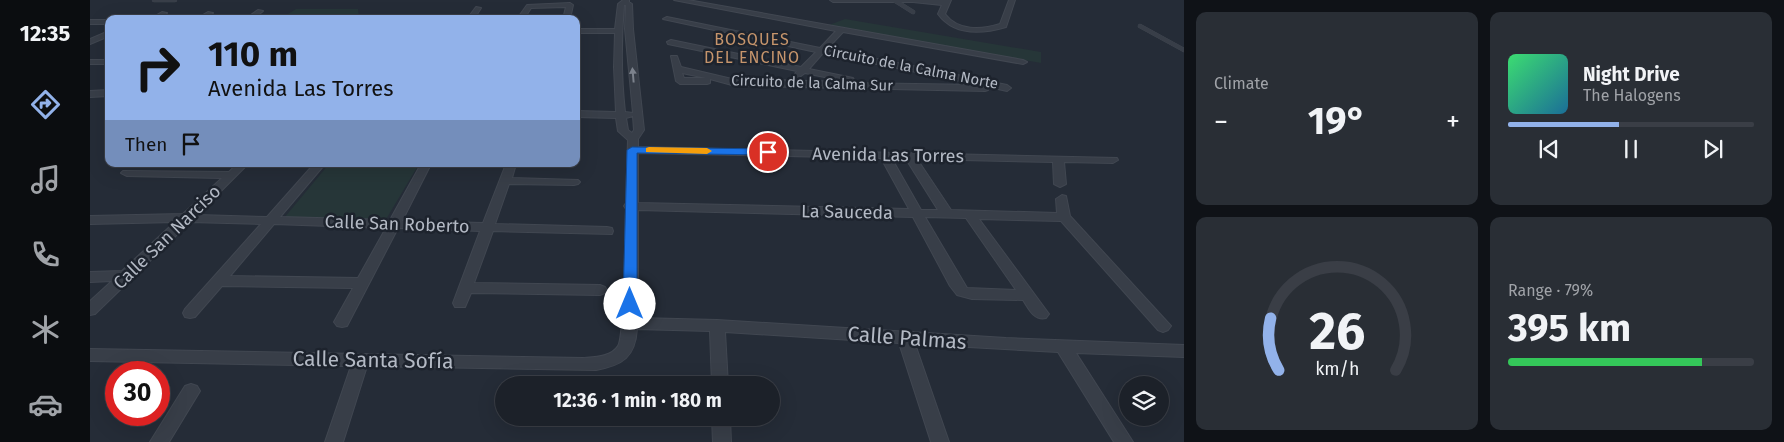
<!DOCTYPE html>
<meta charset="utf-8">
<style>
:root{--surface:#1c2129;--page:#292e35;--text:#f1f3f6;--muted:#a0a3a8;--line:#3a3e46;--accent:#92b2ea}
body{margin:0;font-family:"Fira Sans",sans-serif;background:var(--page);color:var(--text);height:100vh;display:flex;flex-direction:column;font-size:19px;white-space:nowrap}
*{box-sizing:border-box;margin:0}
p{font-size:16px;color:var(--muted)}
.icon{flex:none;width:28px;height:28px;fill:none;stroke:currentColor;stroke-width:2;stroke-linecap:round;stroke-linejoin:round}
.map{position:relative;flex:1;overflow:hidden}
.details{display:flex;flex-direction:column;gap:12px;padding:12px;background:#0f1217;width:600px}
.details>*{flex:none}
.guide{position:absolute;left:15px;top:15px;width:475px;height:152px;border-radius:10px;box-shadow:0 5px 20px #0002,0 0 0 1px var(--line);background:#92b2ea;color:#111;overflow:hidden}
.tools{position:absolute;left:1029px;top:376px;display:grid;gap:10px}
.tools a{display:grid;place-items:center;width:50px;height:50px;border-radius:50%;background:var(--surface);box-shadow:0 5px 20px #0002,0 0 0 1px var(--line);font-size:25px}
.speed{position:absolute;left:15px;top:361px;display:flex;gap:10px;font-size:25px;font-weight:700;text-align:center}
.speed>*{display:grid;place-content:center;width:65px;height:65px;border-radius:50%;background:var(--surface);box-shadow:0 5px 20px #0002,0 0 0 1px var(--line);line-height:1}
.speed .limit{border:8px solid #d22;background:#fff;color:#111}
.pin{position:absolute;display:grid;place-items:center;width:42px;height:42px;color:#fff;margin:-21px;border:2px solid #fff;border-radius:50%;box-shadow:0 1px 5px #0007}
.me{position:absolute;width:55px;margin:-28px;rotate:0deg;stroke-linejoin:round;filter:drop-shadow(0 0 4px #0008)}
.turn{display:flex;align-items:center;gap:18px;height:105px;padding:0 20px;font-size:22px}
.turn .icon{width:65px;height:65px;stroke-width:2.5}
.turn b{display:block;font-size:35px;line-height:42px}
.then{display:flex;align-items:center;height:48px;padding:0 20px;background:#0003;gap:10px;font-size:19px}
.big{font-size:38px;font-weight:700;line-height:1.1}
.details .card{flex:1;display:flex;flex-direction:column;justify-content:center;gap:8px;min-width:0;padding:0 18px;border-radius:10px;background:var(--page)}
.details .dial{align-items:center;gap:0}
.dial svg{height:130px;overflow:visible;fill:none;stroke:var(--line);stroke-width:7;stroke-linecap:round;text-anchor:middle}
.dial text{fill:var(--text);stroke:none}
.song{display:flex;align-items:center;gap:15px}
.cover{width:60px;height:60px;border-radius:8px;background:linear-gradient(135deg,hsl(140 70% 55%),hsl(200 70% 35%))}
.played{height:5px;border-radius:2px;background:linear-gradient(90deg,var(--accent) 45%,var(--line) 45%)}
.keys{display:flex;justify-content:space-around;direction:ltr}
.heat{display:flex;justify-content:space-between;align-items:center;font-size:28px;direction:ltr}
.charge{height:8px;border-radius:4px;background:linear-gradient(90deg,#34c759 79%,var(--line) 0)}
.details .tiles{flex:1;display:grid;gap:12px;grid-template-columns:repeat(2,1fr)}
.trip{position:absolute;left:405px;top:376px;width:285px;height:50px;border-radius:25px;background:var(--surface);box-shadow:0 5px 20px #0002,0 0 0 1px var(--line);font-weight:700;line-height:50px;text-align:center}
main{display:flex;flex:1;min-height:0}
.dock{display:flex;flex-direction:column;width:90px;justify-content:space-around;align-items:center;background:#0b0d10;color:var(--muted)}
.dock .icon{width:35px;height:35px}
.dock .current{color:var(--accent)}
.dock b{font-size:22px;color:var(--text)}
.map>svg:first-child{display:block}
.green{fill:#263638}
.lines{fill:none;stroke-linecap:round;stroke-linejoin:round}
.lane-casing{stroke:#414751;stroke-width:4.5}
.street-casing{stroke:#414751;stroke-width:2}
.lane{stroke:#383e48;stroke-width:4}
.street{fill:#383e48;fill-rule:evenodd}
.oneway{fill:#7c828c}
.route{fill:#1a73e8;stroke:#114b97}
.slow{fill:#f59e0b}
.labels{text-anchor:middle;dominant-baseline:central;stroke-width:5;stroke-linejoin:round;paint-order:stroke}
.far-street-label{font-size:15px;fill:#b3b9c4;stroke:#1d232d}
.far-neighbourhood-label{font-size:16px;letter-spacing:1px;fill:#c6956c;stroke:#1d232d}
.street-label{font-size:18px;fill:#b3b9c4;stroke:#1d232d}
.near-street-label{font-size:21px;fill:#b3b9c4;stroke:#1d232d}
</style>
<main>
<nav class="dock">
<b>12:35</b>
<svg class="icon current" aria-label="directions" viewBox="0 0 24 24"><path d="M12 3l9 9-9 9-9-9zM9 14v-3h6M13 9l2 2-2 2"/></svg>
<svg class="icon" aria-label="music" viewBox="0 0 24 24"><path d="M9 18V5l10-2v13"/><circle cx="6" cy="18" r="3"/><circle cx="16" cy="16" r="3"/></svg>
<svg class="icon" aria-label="phone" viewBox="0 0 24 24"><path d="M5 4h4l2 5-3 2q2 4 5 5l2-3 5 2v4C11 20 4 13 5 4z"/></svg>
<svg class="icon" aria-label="climate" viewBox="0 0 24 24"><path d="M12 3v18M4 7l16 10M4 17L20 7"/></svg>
<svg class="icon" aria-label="car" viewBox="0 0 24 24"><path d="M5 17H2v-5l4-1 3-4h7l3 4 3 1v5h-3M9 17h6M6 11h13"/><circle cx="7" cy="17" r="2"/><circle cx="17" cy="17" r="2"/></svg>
</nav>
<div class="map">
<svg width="1094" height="442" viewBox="0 0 1094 442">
<rect width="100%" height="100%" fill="#252c37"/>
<path class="green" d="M206 9H268L269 18 190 19Z
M755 19 951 52V63L739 25Z
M239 164H329L295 221 194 218Z"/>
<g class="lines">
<g class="lane-casing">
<path id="lane" d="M64 0H85
M804 0 823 12
M1050 26 1094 50"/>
</g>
<g class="street-casing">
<path id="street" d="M533 0H539V2L542 4 543 29 554 130 548 139V147L1027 158 1028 160 1023 163 974 162 976 184 970 187 964 184 963 162 827 159 861 210 967 213 966 199 972 195 976 196 980 216 1081 326 1078 330 1073 332 1068 330 971 221 889 219 956 310 959 314 956 318C944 321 939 309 933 300L882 299 867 295 860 286 823 217 548 210V318L627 320 916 338 1094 345V357L986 353 1043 442H1024L968 352 825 344 859 442H841L809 343 635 332 638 385H622L620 331 547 329C545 357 533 365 506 370L277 366 253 442H235L261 366 0 361V349L493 358C505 357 521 357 528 346 535 336 535 229 536 209L534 206 536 203 538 140 528 131 526 118 486 117V111L526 112 524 67 525 33H486V29H525L528 4ZM534 5H536L535 29 543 113 535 112C531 76 531 41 534 5ZM543 116 544 130 542 133 538 130 536 118ZM548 153 791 158 819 209 548 203ZM802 159H816L848 210H831ZM835 217 876 218 926 290 877 288Z
M584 0H598L933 60 937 62 933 64 753 32 737 49 917 85 921 88 917 91 899 87 898 90 895 91 658 86 642 85 620 79V83L617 84H590L586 81 581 56H587L591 67 642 79 759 82 715 73 708 78 704 75 707 71 578 44 577 42 581 40 711 67 726 52 573 19 577 17 730 48 746 31ZM733 53 890 85 760 83 764 80 763 78 719 69ZM592 73 616 78H594Z
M740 0H861L855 14C868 31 891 30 910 24L919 0H925L916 27C892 34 864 36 848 14L852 5 823 2H743Z
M480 3 483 5 480 19H473L476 7 441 8 434 19H427L437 5Z
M386 7 391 8 384 19H377Z
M168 10 173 11 163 19H155Z
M72 12 77 13 69 19H60Z
M118 12 123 13 115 19H106Z
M0 20H19V24H0Z
M19 31V36L0 44V39Z
M0 60H19V64H0Z
M19 90V96L0 97V91Z
M147 164H158L107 215 177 217 224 164H235L190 217 300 220 331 164H341L312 221 393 223 416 164H426L422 178 488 180 490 182 488 184 484 185 419 184 405 224 517 227 522 228 523 231 522 234 403 231 384 283 510 285 515 287 517 290 515 293 510 295 381 293 375 307H365L363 303 390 231 308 228 257 326 252 327 247 326 244 322 263 288 132 286 105 317 100 318 95 317 93 313 95 309 171 224 100 222 5 314 0 315V301L22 281 0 282V272L32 271 85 222 0 224V216L93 214 132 178 37 176 31 173 33 171 139 172ZM184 224 296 228 268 278 140 276Z
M101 384 107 386 110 391 79 442H60L95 386Z
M622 418H640L641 442H623Z"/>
</g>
<use href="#lane" class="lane"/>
<use href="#street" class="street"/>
</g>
<defs><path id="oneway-solid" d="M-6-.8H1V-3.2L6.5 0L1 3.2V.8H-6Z" transform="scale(1.25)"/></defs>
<use class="oneway" href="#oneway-solid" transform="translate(543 75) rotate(-95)"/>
<path class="route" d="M542 147 678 149 682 152 678 155 547 153V304L545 307H535L533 304 537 150Z"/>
<path class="slow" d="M559 147 617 148 622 151 617 154 556 152V148Z"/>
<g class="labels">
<g class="far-street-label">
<text transform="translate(821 67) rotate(11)">Circuito de la Calma Norte</text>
<text transform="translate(722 83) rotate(2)">Circuito de la Calma Sur</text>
</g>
<g class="far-neighbourhood-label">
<text x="662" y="39">BOSQUES<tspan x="662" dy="18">DEL ENCINO</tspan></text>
</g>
<g class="street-label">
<text transform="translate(798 155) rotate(1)">Avenida Las Torres</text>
<text transform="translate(757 212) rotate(1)">La Sauceda</text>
<text transform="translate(307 224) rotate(2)">Calle San Roberto</text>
<text transform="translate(77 237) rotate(-44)">Calle San Narciso</text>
</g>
<g class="near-street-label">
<text transform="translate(817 338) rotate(4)">Calle Palmas</text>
<text transform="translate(283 360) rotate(1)">Calle Santa Sofía</text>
</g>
</g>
</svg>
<div class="tools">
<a><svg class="icon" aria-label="layers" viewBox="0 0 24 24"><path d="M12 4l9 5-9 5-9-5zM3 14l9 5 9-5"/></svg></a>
</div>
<div class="speed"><div class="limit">30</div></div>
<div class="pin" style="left:678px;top:152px;background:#d93025"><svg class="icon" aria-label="arrive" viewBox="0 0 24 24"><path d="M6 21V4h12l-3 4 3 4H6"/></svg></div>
<svg class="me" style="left:540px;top:304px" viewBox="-20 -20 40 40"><circle r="19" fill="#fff"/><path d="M0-13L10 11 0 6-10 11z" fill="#1a73e8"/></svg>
<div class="trip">12:36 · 1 min · 180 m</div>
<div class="guide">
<div class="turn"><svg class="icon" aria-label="right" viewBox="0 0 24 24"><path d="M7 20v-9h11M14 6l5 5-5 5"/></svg><div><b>110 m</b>Avenida Las Torres</div></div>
<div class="then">Then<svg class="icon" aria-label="arrive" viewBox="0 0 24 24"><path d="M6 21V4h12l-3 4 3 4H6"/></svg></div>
</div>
</div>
<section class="details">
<div class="tiles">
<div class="card"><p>Climate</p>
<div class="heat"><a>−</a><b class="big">19°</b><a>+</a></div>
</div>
<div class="card">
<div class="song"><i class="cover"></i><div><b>Night Drive</b><p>The Halogens</p></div></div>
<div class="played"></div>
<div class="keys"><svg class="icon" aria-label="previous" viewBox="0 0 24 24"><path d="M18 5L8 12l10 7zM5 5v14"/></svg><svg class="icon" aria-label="pause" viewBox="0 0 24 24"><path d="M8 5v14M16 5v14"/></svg><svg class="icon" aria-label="next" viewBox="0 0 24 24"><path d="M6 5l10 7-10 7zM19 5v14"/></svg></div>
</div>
<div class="card dial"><svg viewBox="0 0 100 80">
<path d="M14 69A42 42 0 1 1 86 69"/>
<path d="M14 69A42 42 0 0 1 9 37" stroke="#92b2ea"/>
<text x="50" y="56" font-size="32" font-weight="700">26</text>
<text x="50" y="72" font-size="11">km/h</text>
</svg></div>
<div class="card"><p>Range · 79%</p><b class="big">395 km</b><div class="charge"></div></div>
</div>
</section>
</main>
